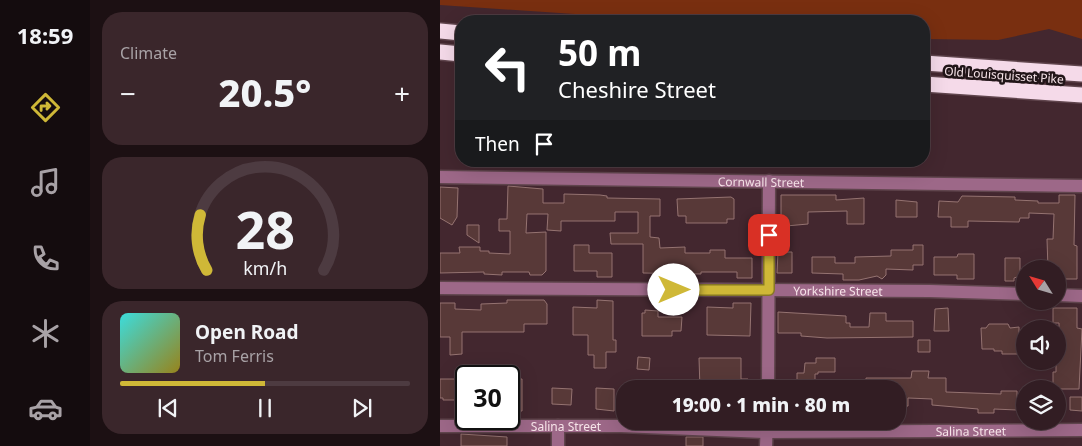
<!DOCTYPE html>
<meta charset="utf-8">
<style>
:root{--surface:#321d23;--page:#3a262b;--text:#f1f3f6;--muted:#a8a2a6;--line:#4d3b41;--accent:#cfb837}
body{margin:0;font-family:"Noto Sans",sans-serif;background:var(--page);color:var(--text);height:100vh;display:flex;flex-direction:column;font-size:19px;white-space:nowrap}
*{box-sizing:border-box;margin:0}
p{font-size:16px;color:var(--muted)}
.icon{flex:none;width:28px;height:28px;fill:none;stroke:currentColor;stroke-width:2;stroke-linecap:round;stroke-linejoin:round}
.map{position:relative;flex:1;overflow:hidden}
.panel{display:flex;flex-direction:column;gap:12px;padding:12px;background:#1c1013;width:350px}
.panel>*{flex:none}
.guide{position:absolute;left:15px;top:15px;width:475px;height:152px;border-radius:20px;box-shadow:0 5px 20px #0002,0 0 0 1px var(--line);background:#202124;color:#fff;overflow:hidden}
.needle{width:32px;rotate:307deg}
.controls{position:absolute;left:576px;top:260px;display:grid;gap:10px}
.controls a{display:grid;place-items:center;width:50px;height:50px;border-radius:50%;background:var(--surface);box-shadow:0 5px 20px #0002,0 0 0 1px var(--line);font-size:25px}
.speed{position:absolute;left:15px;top:365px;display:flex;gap:10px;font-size:25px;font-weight:700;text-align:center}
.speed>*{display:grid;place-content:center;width:65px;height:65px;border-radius:50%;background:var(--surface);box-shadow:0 5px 20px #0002,0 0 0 1px var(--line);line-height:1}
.speed .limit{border:2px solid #111;border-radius:8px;background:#fff;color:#111}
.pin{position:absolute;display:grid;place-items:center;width:42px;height:42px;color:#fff;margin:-21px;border-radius:10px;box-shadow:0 2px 8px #0006}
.me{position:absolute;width:55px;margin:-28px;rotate:90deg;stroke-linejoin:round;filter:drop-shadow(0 0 4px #0008)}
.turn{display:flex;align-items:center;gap:18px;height:105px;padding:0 20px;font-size:22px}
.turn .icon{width:65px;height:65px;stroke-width:2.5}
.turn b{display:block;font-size:35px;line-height:42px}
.then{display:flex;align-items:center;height:48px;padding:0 20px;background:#0003;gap:10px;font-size:19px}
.big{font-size:38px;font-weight:800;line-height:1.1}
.panel .card{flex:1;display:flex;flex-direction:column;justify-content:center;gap:8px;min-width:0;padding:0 18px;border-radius:20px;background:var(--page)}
.panel .dial{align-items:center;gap:0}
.dial svg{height:130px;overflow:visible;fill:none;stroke:var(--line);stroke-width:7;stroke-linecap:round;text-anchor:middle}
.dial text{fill:var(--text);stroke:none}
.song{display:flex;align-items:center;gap:15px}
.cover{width:60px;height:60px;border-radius:8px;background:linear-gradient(135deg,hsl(180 70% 55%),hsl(50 70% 35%))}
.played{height:5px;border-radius:2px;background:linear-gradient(90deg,var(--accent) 50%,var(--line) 50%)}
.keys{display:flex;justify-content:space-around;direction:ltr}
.heat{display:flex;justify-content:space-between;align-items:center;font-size:28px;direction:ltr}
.trip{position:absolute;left:176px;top:380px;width:290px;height:50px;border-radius:20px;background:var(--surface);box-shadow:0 5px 20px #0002,0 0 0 1px var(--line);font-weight:800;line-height:50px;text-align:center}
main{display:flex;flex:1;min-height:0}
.tabs{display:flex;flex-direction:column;width:90px;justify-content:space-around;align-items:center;background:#140c0e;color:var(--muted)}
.tabs .icon{width:35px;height:35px}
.tabs .current{color:var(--accent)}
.tabs b{font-size:22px;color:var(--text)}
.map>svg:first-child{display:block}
.green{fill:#792f10}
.building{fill:#583938;stroke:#957371}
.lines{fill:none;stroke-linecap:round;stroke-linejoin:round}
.minor-casing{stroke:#60454d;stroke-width:15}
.highway-casing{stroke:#60454d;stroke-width:18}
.minor{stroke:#9d6888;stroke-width:12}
.highway{stroke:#f5dae9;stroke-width:15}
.route-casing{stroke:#877824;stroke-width:12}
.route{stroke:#cfb837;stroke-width:9}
.labels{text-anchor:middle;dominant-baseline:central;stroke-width:5;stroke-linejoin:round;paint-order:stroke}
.street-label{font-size:12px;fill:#f7e4e9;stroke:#211518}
</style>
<main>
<nav class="tabs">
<b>18:59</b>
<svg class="icon current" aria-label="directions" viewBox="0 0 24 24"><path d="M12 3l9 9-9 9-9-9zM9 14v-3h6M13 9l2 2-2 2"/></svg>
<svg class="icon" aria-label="music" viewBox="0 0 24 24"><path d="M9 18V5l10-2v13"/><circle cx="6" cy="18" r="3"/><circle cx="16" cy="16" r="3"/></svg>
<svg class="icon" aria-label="phone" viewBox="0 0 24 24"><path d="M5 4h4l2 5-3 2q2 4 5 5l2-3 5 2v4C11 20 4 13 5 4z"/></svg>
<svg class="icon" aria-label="climate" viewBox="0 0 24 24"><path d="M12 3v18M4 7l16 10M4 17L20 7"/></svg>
<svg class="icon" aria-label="car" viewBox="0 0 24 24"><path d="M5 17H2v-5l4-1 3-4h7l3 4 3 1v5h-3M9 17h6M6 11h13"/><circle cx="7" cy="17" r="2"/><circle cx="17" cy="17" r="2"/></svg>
</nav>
<section class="panel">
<div class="card"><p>Climate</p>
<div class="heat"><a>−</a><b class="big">20.5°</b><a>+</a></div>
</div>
<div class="card dial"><svg viewBox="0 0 100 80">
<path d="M14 69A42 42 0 1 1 86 69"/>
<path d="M14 69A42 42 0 0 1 10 35" stroke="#cfb837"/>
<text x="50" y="56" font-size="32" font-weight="700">28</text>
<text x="50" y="72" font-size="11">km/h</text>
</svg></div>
<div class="card">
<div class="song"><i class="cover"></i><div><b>Open Road</b><p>Tom Ferris</p></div></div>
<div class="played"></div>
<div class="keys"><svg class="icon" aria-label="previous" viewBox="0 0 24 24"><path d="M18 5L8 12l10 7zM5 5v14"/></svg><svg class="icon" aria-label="pause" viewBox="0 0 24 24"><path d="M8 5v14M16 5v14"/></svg><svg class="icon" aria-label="next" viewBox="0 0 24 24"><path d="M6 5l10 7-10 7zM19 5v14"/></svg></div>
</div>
</section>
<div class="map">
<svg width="642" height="446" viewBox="0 0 642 446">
<rect width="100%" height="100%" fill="#43272f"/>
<path class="green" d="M0 0H642V39L609 29 558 40 484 39V21H238L0 5Z"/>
<path class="building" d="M68 186 103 189V203H124V194L160 195 167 196V198L220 199V216H210V237L219 238 220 248 245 247V253H270V250H285V258H312V278H297V272H261V274L203 273V244H171L170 233H198V212H175V221H121V231L107 230 108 214H87L86 233 106 232V271L102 275H90L89 272H62V275L44 274V272L0 273V253H20L19 247H40V251H49V253L70 254V231H59V219H67Z
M0 187 18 188 17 217 12 225 0 218Z
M341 195H396V200L424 198V224H407V211L368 212V224L346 226V220L341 219Z
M619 195H635L634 245 637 246V279H618V269H608L607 239H613L614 214 589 213V218H580L579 222 528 221V227H511V217H498L499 201 518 202 522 196 575 197V200L598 201V203H619Z
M291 197 294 199V219H287V223H246V216H238L237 199Z
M456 200 477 202V217H456Z
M27 225H39V243L27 235Z
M134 245H149V253H172V277H157V271H134Z
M473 245H483V265H473V270L446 269V275L442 279 437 276 419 280H403V274L372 273V257H395V263H415V257L451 256V250H473Z
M338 252H352V273H337Z
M518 254H534V279H517V275H494V257H517Z
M565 258H580V276L574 278V281H565Z
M67 300H104L107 304V324H84V332H22V354L10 355V337H0V303H15V309L41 310V304L67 303Z
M157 300 173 301V340H176V352H166V368H154V355H148V335H133V307L157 308Z
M293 303H311L310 336 267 335V307L293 308Z
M508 308 509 331H494L495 309Z
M613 308H637V328L642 329 639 389H613V372H616V361L619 355V323H613Z
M205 310 218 311V317H242L241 331H232V336H202V313H205Z
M338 312 406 316V323H410V327H429L430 313H446V321H473V337L387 338 361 336V333H338Z
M549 324H568L570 328 579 327V354H562V351H554V349H542L541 328H546Z
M478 340H490V352H478Z
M198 357 210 358 209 370 197 369Z
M259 358H301V379H308V389H260Z
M376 358H395V372H378V374H375V389H357V373H364L365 363H376Z
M472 371H489L488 378H506V392L561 394V391H577V410L554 409V413H538V409L492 405V399L468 398V406L458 407V389H426V378H471Z
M0 379H26V400H3V398H0Z
M69 379H82V411H69Z
M112 388 132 389 131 405 112 404Z
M156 388 174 389V411L156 409Z
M630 397H642V411L630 410Z
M21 434 67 437V446H21Z
M246 437H263V446H246Z"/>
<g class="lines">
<g class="minor-casing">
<g id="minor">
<path id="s1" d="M0 177 642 186"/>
<path id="s2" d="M0 288 490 291 585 294"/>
<path d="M618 295 642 296"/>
<path d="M328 389 329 181"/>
<path id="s3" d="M0 426H181L327 432 642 430"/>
<path d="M118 446V426"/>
<path d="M326 446 327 421"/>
</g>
</g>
<g class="highway-casing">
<path id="highway" d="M0 31 21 33
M0 52 21 54
M484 63 642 74
M484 84 642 95"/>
</g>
<use href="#minor" class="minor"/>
<use href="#highway" class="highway"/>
</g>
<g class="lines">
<g class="route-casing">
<path id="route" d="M234 290H329V235"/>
</g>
<use href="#route" class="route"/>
</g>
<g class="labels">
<g class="street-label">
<text transform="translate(564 75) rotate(4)">Old Louisquisset Pike</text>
<text stroke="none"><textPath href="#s1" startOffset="321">Cornwall Street</textPath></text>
<text stroke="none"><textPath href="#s2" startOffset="398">Yorkshire Street</textPath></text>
<text stroke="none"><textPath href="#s3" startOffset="126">Salina Street</textPath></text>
<text stroke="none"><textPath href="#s3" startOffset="531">Salina Street</textPath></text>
</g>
</g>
</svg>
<div class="controls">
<a><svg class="needle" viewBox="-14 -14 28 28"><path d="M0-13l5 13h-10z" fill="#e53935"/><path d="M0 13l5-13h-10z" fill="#a8a2a6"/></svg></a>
<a><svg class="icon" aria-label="sound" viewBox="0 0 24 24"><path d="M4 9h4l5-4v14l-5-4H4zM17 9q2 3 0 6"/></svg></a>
<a><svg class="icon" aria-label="layers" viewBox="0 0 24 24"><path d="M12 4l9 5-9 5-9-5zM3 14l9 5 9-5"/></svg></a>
</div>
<div class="speed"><div class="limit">30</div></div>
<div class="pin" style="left:329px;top:235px;background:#d93025"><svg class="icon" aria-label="arrive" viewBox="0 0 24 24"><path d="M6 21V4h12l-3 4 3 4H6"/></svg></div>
<svg class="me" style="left:234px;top:290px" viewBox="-20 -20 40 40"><circle r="19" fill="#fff"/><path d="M0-13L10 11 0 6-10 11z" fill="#cfb837"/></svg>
<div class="trip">19:00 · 1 min · 80 m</div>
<div class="guide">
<div class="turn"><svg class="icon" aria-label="left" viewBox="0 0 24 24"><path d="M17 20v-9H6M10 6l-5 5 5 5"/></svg><div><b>50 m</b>Cheshire Street</div></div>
<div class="then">Then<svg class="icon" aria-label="arrive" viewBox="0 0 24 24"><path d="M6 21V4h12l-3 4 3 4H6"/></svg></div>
</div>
</div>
</main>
